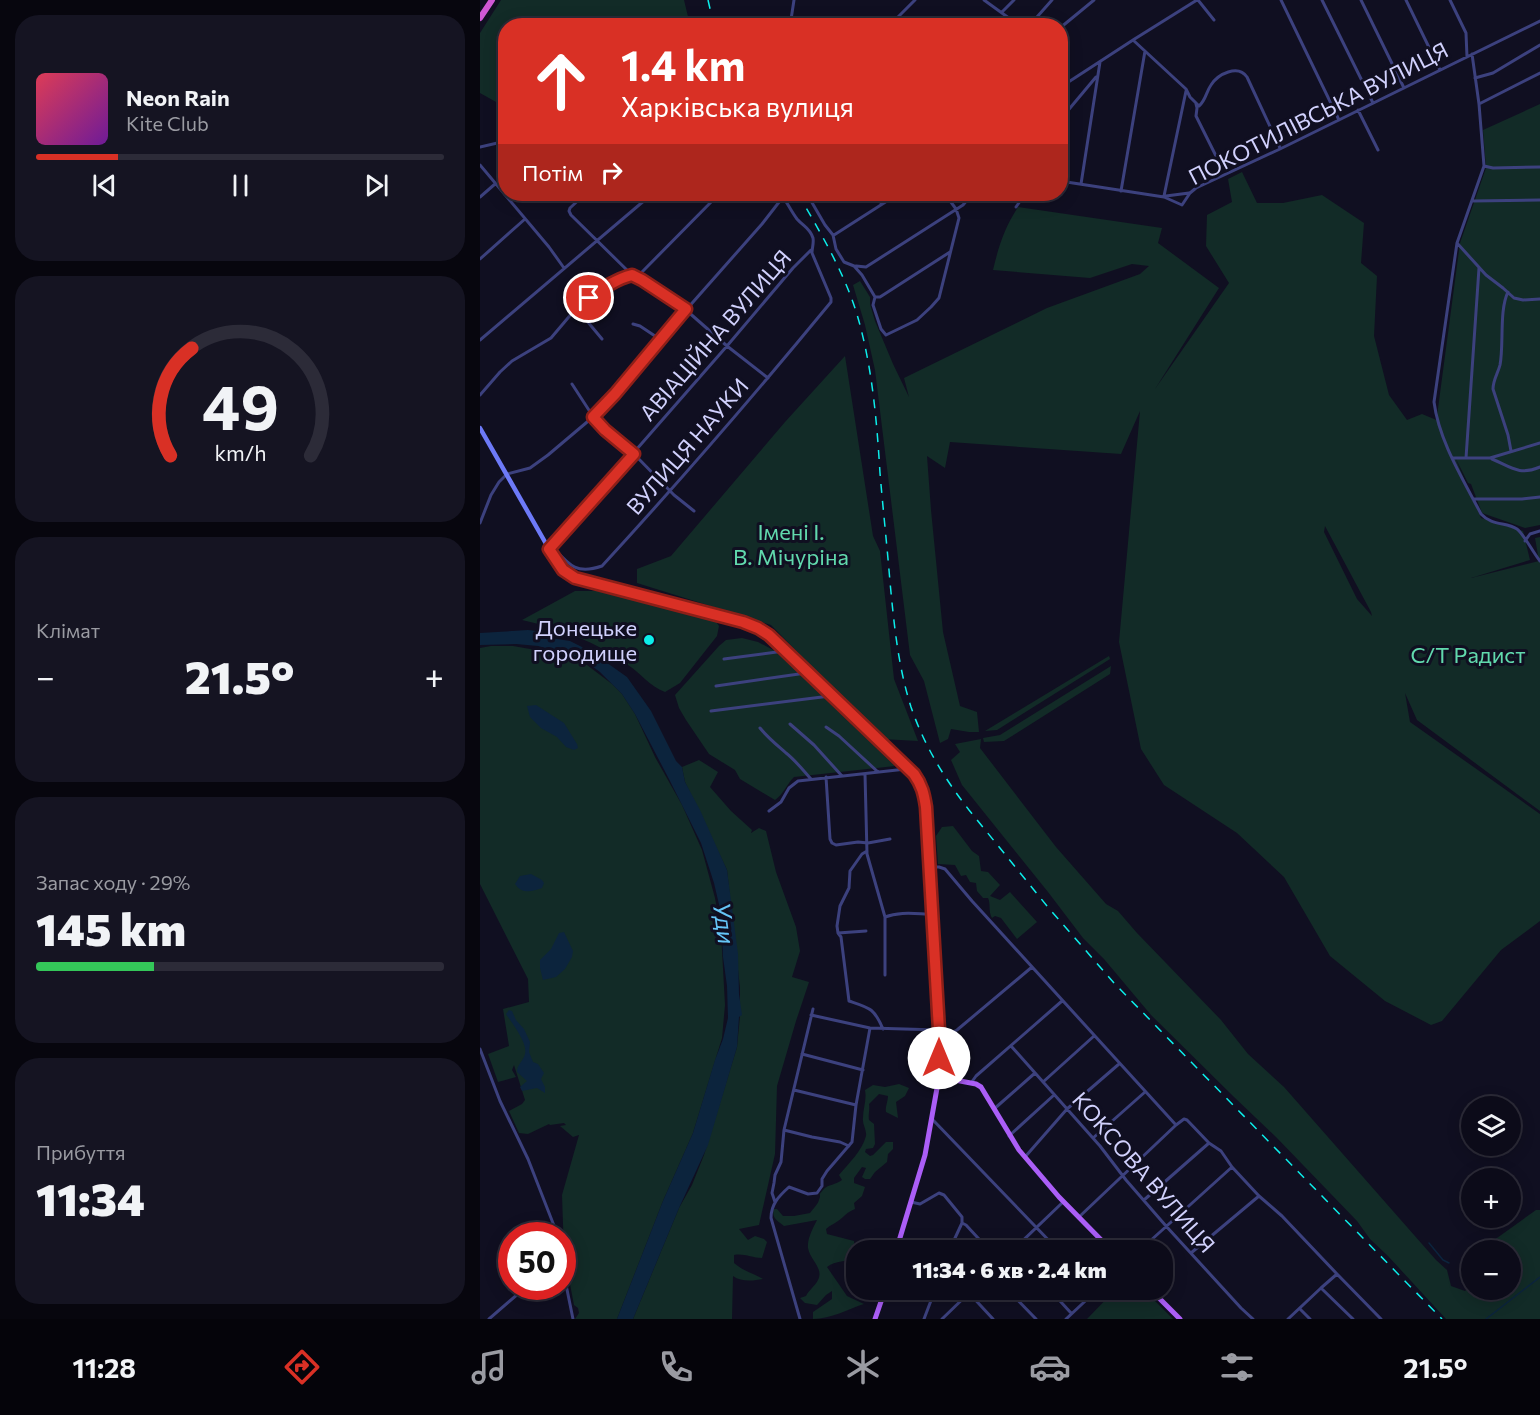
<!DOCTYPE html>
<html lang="uk">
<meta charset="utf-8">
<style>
:root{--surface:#0c0b19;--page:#151422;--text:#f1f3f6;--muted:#9a9ba2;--line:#2c2b38;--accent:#d93025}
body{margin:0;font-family:Commissioner,sans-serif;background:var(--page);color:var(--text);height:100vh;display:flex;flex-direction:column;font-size:22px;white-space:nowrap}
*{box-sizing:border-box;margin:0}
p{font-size:20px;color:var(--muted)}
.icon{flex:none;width:33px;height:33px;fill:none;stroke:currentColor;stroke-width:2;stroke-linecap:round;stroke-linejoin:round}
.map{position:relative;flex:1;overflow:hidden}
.side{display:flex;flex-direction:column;gap:15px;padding:15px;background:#07060e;width:480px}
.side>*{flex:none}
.hud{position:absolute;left:18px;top:18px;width:570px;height:183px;border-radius:24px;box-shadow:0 3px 15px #0003,0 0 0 2px var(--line);background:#d93025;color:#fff;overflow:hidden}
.buttons{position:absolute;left:981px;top:1096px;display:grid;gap:12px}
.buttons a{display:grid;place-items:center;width:60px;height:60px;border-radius:50%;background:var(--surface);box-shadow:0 3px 15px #0003,0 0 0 2px var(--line);font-size:30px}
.speed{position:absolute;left:18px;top:1222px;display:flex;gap:12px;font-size:30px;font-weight:700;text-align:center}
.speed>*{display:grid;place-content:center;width:78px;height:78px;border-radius:50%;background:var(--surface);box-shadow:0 3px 15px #0003,0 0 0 2px var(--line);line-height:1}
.speed .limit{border:9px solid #d22;background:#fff;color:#111}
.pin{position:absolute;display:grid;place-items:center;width:51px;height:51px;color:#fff;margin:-26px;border:3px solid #fff;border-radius:50%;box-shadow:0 2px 6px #0007}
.me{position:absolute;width:66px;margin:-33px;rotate:0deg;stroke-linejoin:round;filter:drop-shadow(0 0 4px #0008)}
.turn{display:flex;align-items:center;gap:21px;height:126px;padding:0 24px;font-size:27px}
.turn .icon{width:78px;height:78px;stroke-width:2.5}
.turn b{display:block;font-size:42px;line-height:51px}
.then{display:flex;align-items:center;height:57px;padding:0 24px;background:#0003;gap:12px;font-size:22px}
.big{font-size:45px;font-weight:800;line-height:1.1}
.side .widget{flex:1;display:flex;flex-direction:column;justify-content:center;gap:9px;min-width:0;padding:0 21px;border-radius:24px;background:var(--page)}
.side .dial{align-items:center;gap:0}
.dial svg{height:156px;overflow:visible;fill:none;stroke:var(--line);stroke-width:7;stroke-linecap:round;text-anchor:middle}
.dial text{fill:var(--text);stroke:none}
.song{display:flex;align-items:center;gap:18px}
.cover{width:72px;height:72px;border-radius:9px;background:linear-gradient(135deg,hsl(350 70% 55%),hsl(280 70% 35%))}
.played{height:6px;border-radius:3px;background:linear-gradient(90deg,var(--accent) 20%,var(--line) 20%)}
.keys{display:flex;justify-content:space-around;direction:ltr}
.heat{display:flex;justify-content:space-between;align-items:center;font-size:33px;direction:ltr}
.charge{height:9px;border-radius:4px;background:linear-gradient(90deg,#34c759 29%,var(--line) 0)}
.trip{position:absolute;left:366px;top:1240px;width:327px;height:60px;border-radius:24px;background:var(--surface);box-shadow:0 3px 15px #0003,0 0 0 2px var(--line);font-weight:800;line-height:60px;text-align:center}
.tabs{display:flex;height:96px;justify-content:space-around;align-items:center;background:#05040a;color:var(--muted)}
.tabs .icon{width:42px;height:42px}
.tabs .current{color:var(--accent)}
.tabs b{font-size:27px;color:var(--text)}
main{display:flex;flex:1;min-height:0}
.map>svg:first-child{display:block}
.green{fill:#122b27;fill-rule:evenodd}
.water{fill:#0c243d}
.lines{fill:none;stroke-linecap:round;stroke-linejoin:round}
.stream{stroke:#0c243d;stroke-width:1.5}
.minor{stroke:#3c417e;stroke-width:3}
.secondary{stroke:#6d7af8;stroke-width:4.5}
.primary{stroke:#ab5ef7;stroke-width:5}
.trunk{stroke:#d058d6;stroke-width:6}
.rail{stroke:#0ceeea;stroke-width:1.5;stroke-dasharray:9 8;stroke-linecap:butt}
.route-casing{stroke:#8d1f18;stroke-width:15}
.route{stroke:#d93025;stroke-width:10}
.poi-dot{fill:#0ceeea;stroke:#100f21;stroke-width:2}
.labels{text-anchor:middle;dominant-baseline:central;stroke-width:6;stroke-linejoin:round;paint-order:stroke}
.street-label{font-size:22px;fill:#d1d1fd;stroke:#100f21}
.park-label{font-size:22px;fill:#61d9ad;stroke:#100f21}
.poi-label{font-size:22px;fill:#d1d1fd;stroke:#100f21;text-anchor:end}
.water-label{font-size:24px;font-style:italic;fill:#65c5f7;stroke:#100f21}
</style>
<main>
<section class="side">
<div class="widget">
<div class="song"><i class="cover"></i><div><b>Neon Rain</b><p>Kite Club</p></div></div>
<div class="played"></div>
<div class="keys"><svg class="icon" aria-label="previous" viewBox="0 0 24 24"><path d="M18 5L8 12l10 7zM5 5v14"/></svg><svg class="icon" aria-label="pause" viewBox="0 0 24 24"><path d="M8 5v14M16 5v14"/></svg><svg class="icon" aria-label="next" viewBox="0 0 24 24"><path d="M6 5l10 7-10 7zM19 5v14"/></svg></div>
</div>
<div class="widget dial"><svg viewBox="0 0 100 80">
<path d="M14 69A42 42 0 1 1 86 69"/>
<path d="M14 69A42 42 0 0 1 25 14" stroke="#d93025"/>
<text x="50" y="56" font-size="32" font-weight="700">49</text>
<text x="50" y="72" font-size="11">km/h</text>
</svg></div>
<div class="widget"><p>Клімат</p>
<div class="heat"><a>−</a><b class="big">21.5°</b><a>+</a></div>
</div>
<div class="widget"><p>Запас ходу · 29%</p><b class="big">145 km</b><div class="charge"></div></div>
<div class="widget"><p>Прибуття</p><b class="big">11:34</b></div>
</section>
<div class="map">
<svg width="1060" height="1319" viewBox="0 0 1060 1319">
<rect width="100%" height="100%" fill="#100f21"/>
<path class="green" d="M21 0H204L210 25 26 26 25 107 0 93V33Z
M1060 104V525L1045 528 1002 513 991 484 988 483 974 455 1001 518 1043 531 1050 560 991 578 1059 561 1055 538 1060 537V811L937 720 925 693 930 722 1060 814V921L1021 950 962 1021 951 1025 905 1001 850 956 804 877 757 833 684 785 661 749 639 642 660 411 641 454 470 442 465 468 447 456 451 510 463 632 480 706 497 712 499 732H489L471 729 468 739 460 743 444 681 430 655 395 370 385 325 373 285 380 281 390 297V304L395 321 413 364 429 397 424 378 567 308 660 274 669 266 652 264 610 278 513 270C519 245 524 229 538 207L682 228 678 243 739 288 675 389 749 283 726 246 727 215 752 202 748 179 762 172 777 203H803L842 195 884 223 881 263 897 276 894 336 909 395 927 420 942 414 959 421 957 416 980 243 1006 168 1003 130ZM845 526 891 612 892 616 877 599 844 532Z
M365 356 393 536 400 551 414 679 438 741 402 739 291 625 157 583V569L191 556 305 422Z
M95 591H118L235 620 239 626 237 636 200 683 185 692C169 686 162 674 148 665 115 641 81 629 42 620Z
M262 638 278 642 299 653 415 766 314 777C307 784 303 795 295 800L260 779 255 770 229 754 206 720 199 708 195 695 239 646 246 640Z
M11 646H33L73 653 107 665 132 684 142 694 155 714 175 757 202 805 222 850 235 898 241 932 245 1005 242 1038 213 1133 183 1201 137 1319H92H95L99 1313 98 1308 94 1305 84 1253 82 1195 99 1135 93 1137 80 1126 86 1125 84 1123 70 1125 69 1124 48 1134 39 1133 29 1111 42 1104 45 1100 34 1065 32 1070 36 1077 18 1082 8 1054 29 1046 23 1009 49 1002 48 979 0 884V648Z
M629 656 630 659 517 730 505 731Z
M631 666 630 674 524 741 504 742 503 738 520 735Z
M501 739 500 748 576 847 626 904 638 911 657 933 741 1020 768 1054 804 1087 956 1260 967 1270 971 1286 985 1291 991 1285 992 1290H1030V1251H1009L1010 1243 1056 1210H1060V1319H966L908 1256 890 1239 877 1221 796 1137 754 1097 671 1015 624 959 603 938 568 892 482 785 471 760 480 752 475 744Z
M219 760 238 772 230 787 251 811 272 830 271 833 279 828 286 831 296 872 316 927 320 951 312 977 329 982 316 1021 297 1086 295 1154 279 1225 259 1229 268 1240 275 1236 284 1239 287 1242 282 1258C272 1258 264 1253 254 1255V1263C263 1271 273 1273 283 1279 273 1281 261 1282 253 1276L252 1319H153L199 1208 212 1185 224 1155 257 1047 260 1016V988L247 870 205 782 202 767Z
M473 826 492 851 499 856 501 871 508 872 520 885 510 896 520 900 530 892 557 922 537 939 521 918 515 916 512 918C508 911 511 904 508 898H503L497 891 496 883 490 882 486 875 481 876 475 865 458 864 456 836 462 827Z
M419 1084 429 1088 425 1096 416 1102 418 1118 406 1112C405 1106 408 1102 408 1096L399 1094 389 1104C390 1110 388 1114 389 1120L394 1124 395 1144 393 1148 386 1149 385 1152 390 1156 393 1155 406 1142H413V1149L408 1154 407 1162 395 1172 390 1179H385L382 1177 386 1168 382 1167 374 1178V1183L385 1187 382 1196 374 1203 375 1209C367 1212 365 1216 358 1221 354 1224 350 1225 346 1229L347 1234 374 1241 376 1258C366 1262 356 1260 347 1267L367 1296 384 1304C368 1309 351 1319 333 1319V1312L352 1299V1291L346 1295 337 1305 325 1303 320 1298 326 1296C329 1290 335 1286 338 1280 344 1268 330 1260 328 1248 327 1239 333 1228 337 1220L304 1226C298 1221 291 1218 294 1209H297L303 1216H314L330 1213C333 1209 338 1204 339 1200 342 1192 337 1197 343 1190 348 1184 356 1185 362 1180L359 1175C369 1163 382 1151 386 1136 387 1130 382 1124 383 1118 383 1108 387 1100 385 1090L393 1085 405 1087Z
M635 1290H664L693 1319H607Z"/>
<path class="water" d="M48 630C56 631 65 631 71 638L90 641 100 646 113 653 147 677 171 711 196 761 202 767 205 782 220 810 247 870 258 954 259 994 262 1015 259 1017 257 1047 228 1145 199 1208 153 1319H137L183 1201 213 1133 235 1060 243 1039 248 1018 247 986 243 957 241 913 234 883 221 843 190 781 155 714 142 694 120 672 101 658 58 646 36 644 0 645V633Z
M56 705 84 723 97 744 98 748 94 750 86 747 77 737 61 728 50 717 47 706Z
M51 874 62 880 64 883 62 888C51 892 42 894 35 884L40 876Z
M84 932 93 951 92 957 85 969 76 977 63 980 60 968V960L71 949 79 933Z
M29 1010 32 1011 36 1020 44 1029 50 1042 49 1052 53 1062 58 1064 64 1073 61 1079 65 1087V1093L57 1088 42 1091 40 1087 47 1081 37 1072C37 1064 43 1062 45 1054 48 1043 32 1023 26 1014Z"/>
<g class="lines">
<path class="stream" d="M949 1243 963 1260 969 1263
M1006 1319 1060 1277"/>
<path class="minor" d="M504 0 540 26
M718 0 734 20
M801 0 859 120
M842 0 893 103
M881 0 924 88
M926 0 960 70
M970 0 986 33 987 57
M522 12 534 0
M310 26 314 0
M409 26 435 0
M549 26 572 0
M580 28 614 0
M653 40 706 89 710 97 719 106C726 100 726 92 731 85 738 74 758 64 767 77L800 148
M992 54 999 104 1004 166 977 243 954 402C959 441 983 479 1001 514 1012 526 1026 522 1037 529 1043 533 1054 554 1060 561
M995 78 1013 73 1060 45
M580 84 590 81 653 40 717 0
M716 104 717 108 716 116 738 160
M999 104 1060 73
M878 110 898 150
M580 120 616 77
M0 147 26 141
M0 165 69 247 84 268
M1004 166 1013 168 1060 167
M580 181 684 197 702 205 710 193 716 188 800 149 1060 21
M601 184 620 62
M641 191 665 51
M105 194 90 208 89 211 91 215 152 275 162 280 206 310 247 346 288 378
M327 194 345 225 353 235 356 249 364 262 374 266 382 275 395 297 393 305 401 329 406 335 437 320 451 307 459 298 479 218 476 209 465 194
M394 194 402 204
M684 196 706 91
M686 196 709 193
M0 197 15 184
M992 201 1060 200
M536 207 545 194
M354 235 418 194
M977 243 1006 275 1023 288 1034 298 1043 300 1060 299
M0 259 45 219
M376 266 386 267 483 205 492 194
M1028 292C1019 310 1024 345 1020 365 1018 373 1013 380 1013 389L1028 435 1031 451
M395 297H400L470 252
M93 313 102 315 122 339
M153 324 160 326 181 340
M0 340 172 194
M92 384 116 421 125 430 154 454 194 495 214 511
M0 395 20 372 32 361 71 338 93 312 109 298 128 285 143 278 161 273 239 194
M973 458H1010L1060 443
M986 458 999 268
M1012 459C1031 467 1039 476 1060 467
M993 499H1042L1060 497
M0 523 11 495 19 482 27 474 50 468 68 455 113 417 135 394 206 310 282 224 303 197
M1045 541 1050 534 1060 531
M72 546C89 565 96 575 122 566 201 480 277 392 351 302V298L332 253C332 248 334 243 333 238 330 228 323 226 317 219 311 211 307 202 301 194
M72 546 247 346 313 268 331 250
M244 659 304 651
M236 686 326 673
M231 711 350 696
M310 724 334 745 362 776
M346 727 359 736 398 772
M280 728C288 738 297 745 306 753 315 760 323 770 331 779
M385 774 387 854 405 917V975
M346 777 350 839 352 843 356 845 378 842 388 843 410 839
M289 811 301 802 309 788 318 781 426 769
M387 851 382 854 370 871 369 888 360 906 357 926 358 933 361 937 369 1001C390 1008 394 1008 403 1029
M450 867H459L465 869 492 901 696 1125 704 1119 707 1120 729 1143 741 1151 752 1167 779 1196 802 1216 857 1274 841 1288 873 1319
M405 917C420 911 437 914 453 914
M358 933 386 931
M331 1015 390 1028 459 1030
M460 1038 477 1030 552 967
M531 1046 620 1146 646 1180 686 1226 761 1308 773 1319
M0 1049 20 1101 48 1159 78 1236
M322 1054 383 1070
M563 1082 614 1036
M491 1083 496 1076 582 1001
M314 1090 376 1105
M514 1109 555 1073
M453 1120 579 1251
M304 1130 332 1137 360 1142 369 1146
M529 1136 574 1095
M613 1138 665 1092
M545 1157 587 1109 639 1064
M664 1200 729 1143
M295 1202 292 1193 294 1183 295 1175 301 1162 304 1130 333 1009
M431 1202 440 1204 459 1193 464 1195 482 1217V1223L486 1225 510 1251
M599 1217 696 1125
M469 1251 482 1223
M532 1251 582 1203
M659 1251 752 1167
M711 1253 779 1196
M82 1265 93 1319
M857 1274 901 1319
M528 1290 556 1319
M570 1290 591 1313
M489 1293 513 1319
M820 1309 830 1319
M9 1319 46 1287
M320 1319 291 1218C291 1204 299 1196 309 1187L328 1194 337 1193 342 1186V1179L347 1171 372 1142 376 1105 390 1028
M444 1319 455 1290
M462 1319 492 1290
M586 1319 617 1290
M808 1319 841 1288"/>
<path class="secondary" d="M0 428 69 549C80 566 85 574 106 581L263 622C276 627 287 633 297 643L433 774 440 783 443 790 446 807 459 1030V1077"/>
<path class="primary" d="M416 1251 445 1155 459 1077 496 1084 501 1087 539 1150 579 1197 632 1251
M671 1290 700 1319
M395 1319 405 1290"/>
<path class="trunk" d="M0 18 12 0"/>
<path class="rail" d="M228 0 234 26
M318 194C343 237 369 280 381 329 393 376 397 424 400 473 403 509 407 545 410 582 414 624 418 666 431 707 444 745 464 778 489 810L567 906 634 983 962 1319"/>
</g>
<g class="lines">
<g class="route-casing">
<path id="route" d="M109 298C122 289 136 279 152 275L162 280 206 309 135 394 113 417 125 430 154 454 69 549 83 570 95 578 263 622 278 628 289 635 434 774C442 785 444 794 446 807L459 1030V1058"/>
</g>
<use href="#route" class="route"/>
</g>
<circle class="poi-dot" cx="169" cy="640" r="6"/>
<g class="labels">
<g class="street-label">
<text transform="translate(838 113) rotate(-27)">ПОКОТИЛІВСЬКА ВУЛИЦЯ</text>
<text transform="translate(235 335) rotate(-49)">АВІАЦІЙНА ВУЛИЦЯ</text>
<text transform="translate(207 446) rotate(-49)">ВУЛИЦЯ НАУКИ</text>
<text transform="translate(664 1172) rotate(49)">КОКСОВА ВУЛИЦЯ</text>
</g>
<g class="park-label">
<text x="311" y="531">Імені І.<tspan x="311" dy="25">В. Мічуріна</tspan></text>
<text x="988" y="654">С/Т Радист</text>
</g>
<g class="poi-label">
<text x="157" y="627">Донецьке<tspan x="157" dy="25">городище</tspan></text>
</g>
<g class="water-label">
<text transform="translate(245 923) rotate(82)">Уди</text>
</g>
</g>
</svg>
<div class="buttons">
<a><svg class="icon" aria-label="layers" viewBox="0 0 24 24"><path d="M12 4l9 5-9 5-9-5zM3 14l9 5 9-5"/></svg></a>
<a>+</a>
<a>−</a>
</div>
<div class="speed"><div class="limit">50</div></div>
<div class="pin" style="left:109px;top:298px;background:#d93025"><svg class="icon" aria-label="arrive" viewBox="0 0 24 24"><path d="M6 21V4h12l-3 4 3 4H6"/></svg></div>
<svg class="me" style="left:459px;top:1058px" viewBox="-20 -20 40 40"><circle r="19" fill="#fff"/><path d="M0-13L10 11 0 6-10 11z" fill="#d93025"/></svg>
<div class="trip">11:34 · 6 хв · 2.4 km</div>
<div class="hud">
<div class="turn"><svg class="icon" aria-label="ahead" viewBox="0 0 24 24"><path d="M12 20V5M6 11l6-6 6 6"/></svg><div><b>1.4 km</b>Харківська вулиця</div></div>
<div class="then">Потім<svg class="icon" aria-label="right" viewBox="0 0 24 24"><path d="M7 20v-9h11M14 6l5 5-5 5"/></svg></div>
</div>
</div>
</main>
<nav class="tabs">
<b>11:28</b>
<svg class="icon current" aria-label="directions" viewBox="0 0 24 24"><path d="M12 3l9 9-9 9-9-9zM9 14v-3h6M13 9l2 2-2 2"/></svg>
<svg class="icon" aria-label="music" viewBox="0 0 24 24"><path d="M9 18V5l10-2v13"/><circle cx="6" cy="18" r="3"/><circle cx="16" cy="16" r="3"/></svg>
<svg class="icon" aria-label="phone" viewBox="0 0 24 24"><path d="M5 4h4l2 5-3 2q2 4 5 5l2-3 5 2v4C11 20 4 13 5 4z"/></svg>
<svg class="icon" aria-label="climate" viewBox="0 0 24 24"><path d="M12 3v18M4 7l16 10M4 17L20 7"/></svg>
<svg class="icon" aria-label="car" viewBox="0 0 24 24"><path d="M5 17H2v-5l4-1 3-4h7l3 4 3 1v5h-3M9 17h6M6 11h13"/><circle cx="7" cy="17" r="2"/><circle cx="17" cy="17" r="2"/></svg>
<svg class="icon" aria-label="filters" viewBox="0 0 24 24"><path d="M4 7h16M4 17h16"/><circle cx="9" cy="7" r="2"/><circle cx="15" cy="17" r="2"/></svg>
<b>21.5°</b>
</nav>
